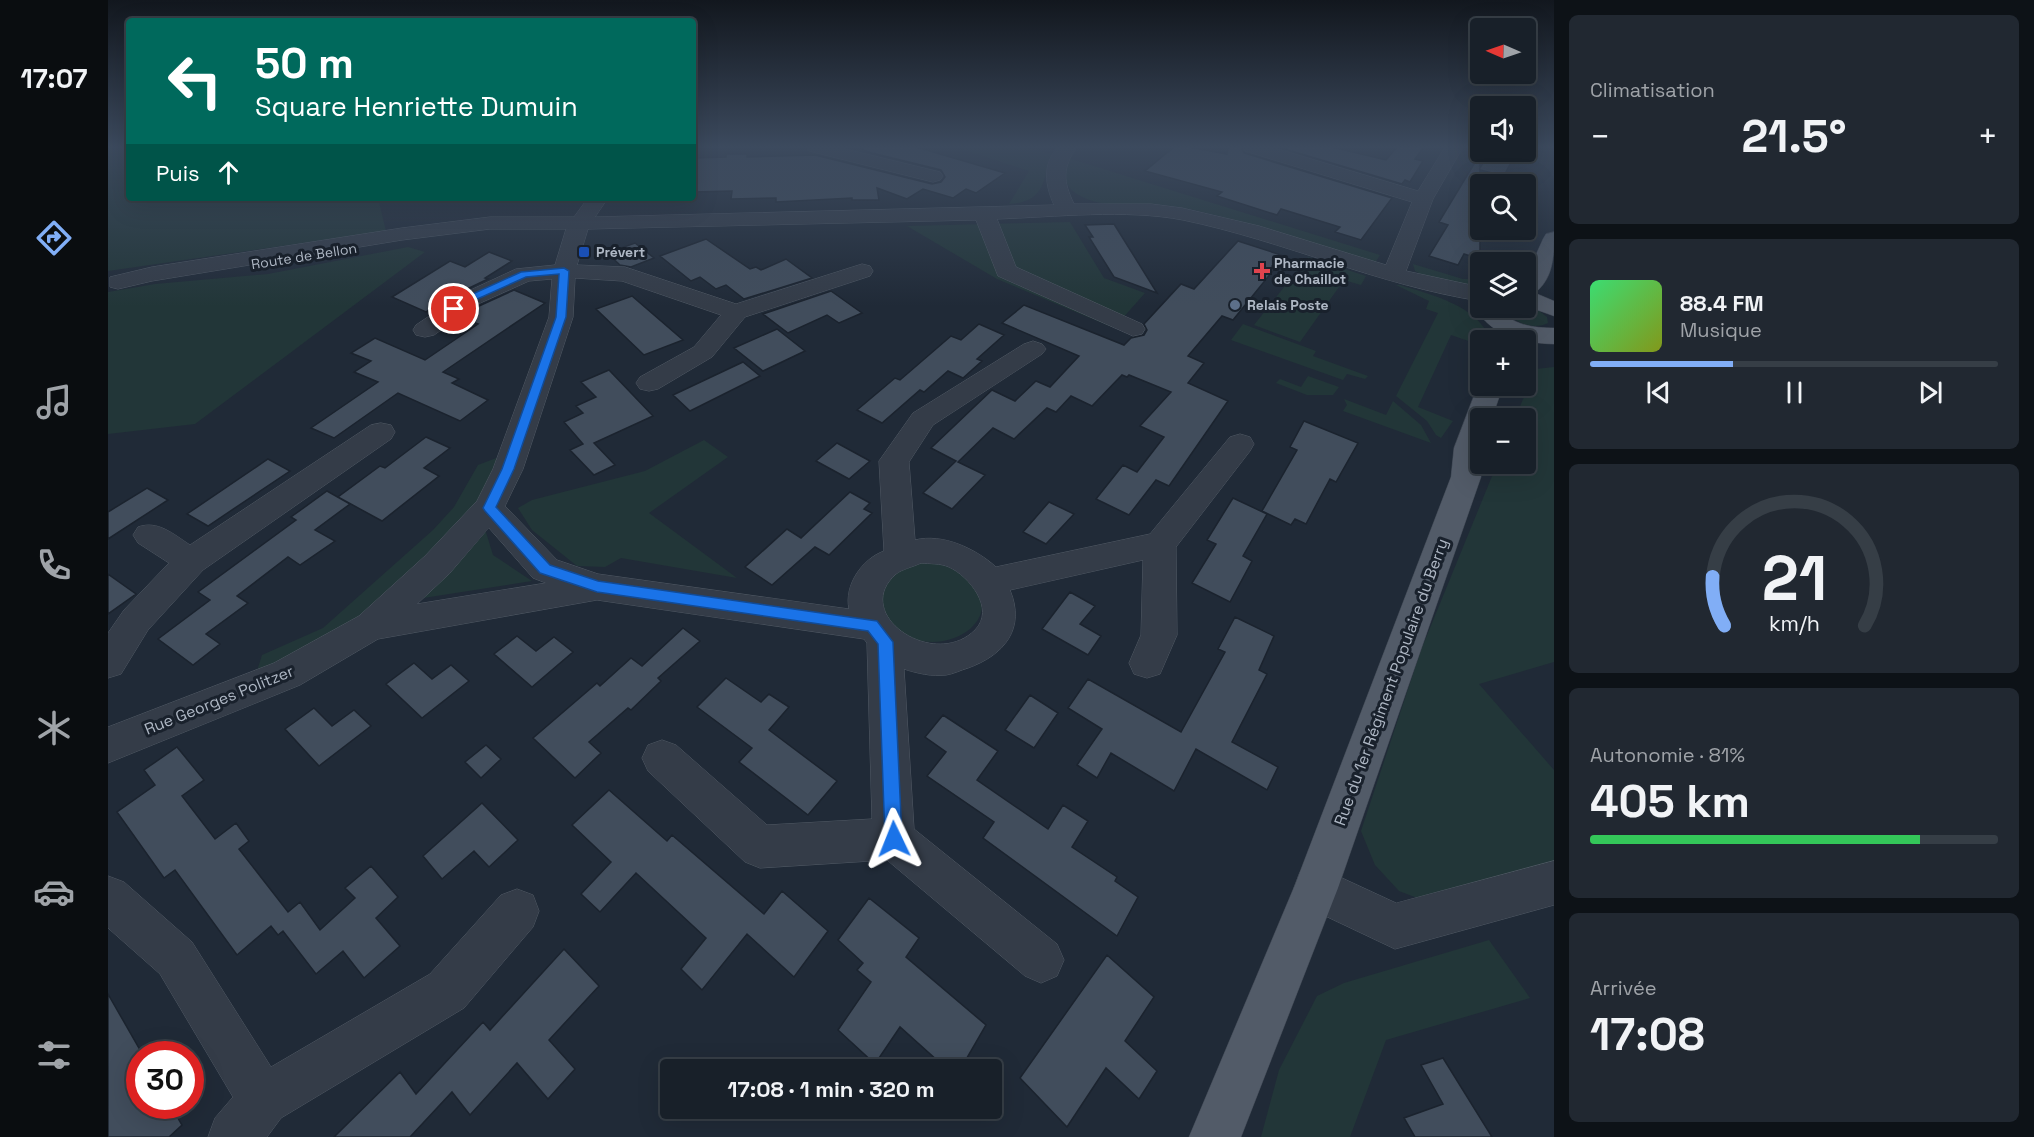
<!DOCTYPE html>
<html lang="fr">
<meta charset="utf-8">
<style>
:root{--surface:#182029;--page:#212831;--text:#f1f3f6;--muted:#9fa3a8;--line:#363e46;--accent:#81aef6}
body{margin:0;font-family:"Space Grotesk",sans-serif;background:var(--page);color:var(--text);height:100vh;display:flex;flex-direction:column;font-size:22px;white-space:nowrap}
*{box-sizing:border-box;margin:0}
p{font-size:20px;color:var(--muted)}
.icon{flex:none;width:33px;height:33px;fill:none;stroke:currentColor;stroke-width:2;stroke-linecap:round;stroke-linejoin:round}
.map{position:relative;flex:1;overflow:hidden}
.sheet{display:flex;flex-direction:column;gap:15px;padding:15px;background:#0d1217;width:480px}
.sheet>*{flex:none}
.guide{position:absolute;left:18px;top:18px;width:570px;height:183px;border-radius:6px;box-shadow:0 6px 24px #0002,0 0 0 2px var(--line);background:#00695c;color:#fff;overflow:hidden}
.needle{width:39px;rotate:272deg}
.fabs{position:absolute;left:1362px;top:18px;display:grid;gap:12px}
.fabs a{display:grid;place-items:center;width:66px;height:66px;border-radius:6px;background:var(--surface);box-shadow:0 6px 24px #0002,0 0 0 2px var(--line);font-size:30px}
.speed{position:absolute;left:18px;top:1041px;display:flex;gap:12px;font-size:30px;font-weight:700;text-align:center}
.speed>*{display:grid;place-content:center;width:78px;height:78px;border-radius:50%;background:var(--surface);box-shadow:0 6px 24px #0002,0 0 0 2px var(--line);line-height:1}
.speed .limit{border:9px solid #d22;background:#fff;color:#111}
.pin{position:absolute;display:grid;place-items:center;width:51px;height:51px;color:#fff;margin:-26px;border:3px solid #fff;border-radius:50%;box-shadow:0 2px 6px #0007}
.me{position:absolute;width:66px;margin:-33px;rotate:358deg;stroke-linejoin:round;filter:drop-shadow(0 0 4px #0008)}
.turn{display:flex;align-items:center;gap:21px;height:126px;padding:0 30px;font-size:27px}
.turn .icon{width:78px;height:78px;stroke-width:2.5}
.turn b{display:block;font-size:42px;line-height:51px}
.then{display:flex;align-items:center;height:57px;padding:0 30px;background:#0003;gap:12px;font-size:22px}
.big{font-size:45px;font-weight:800;line-height:1.1}
.sheet .card{flex:1;display:flex;flex-direction:column;justify-content:center;gap:9px;min-width:0;padding:0 21px;border-radius:9px;background:var(--page)}
.sheet .dial{align-items:center;gap:0}
.dial svg{height:156px;overflow:visible;fill:none;stroke:var(--line);stroke-width:7;stroke-linecap:round;text-anchor:middle}
.dial text{fill:var(--text);stroke:none}
.song{display:flex;align-items:center;gap:18px}
.cover{width:72px;height:72px;border-radius:9px;background:linear-gradient(135deg,hsl(140 70% 55%),hsl(70 70% 35%))}
.played{height:6px;border-radius:3px;background:linear-gradient(90deg,var(--accent) 35%,var(--line) 35%)}
.keys{display:flex;justify-content:space-around;direction:ltr}
.heat{display:flex;justify-content:space-between;align-items:center;font-size:33px;direction:ltr}
.charge{height:9px;border-radius:4px;background:linear-gradient(90deg,#34c759 81%,var(--line) 0)}
.trip{position:absolute;left:552px;top:1059px;width:342px;height:60px;border-radius:6px;background:var(--surface);box-shadow:0 6px 24px #0002,0 0 0 2px var(--line);font-weight:800;line-height:60px;text-align:center}
main{display:flex;flex:1;min-height:0}
.tab-bar{display:flex;flex-direction:column;width:108px;justify-content:space-around;align-items:center;background:#0a0d10;color:var(--muted)}
.tab-bar .icon{width:42px;height:42px}
.tab-bar .selected{color:var(--accent)}
.tab-bar b{font-size:27px;color:var(--text)}
.map>svg:first-child{display:block}
.green{fill:#223638}
.building{fill:#414d5c;stroke:#1b232e;stroke-width:1.5}
.lines{fill:none;stroke-linecap:round;stroke-linejoin:round}
.minor-casing{stroke:#515a65;stroke-width:1}
.major-casing{stroke:#3d4551;stroke-width:1}
.minor{fill:#343c48;fill-rule:evenodd}
.major{fill:#525b68;fill-rule:evenodd}
.route{fill:#1a73e8;stroke:#114b97;stroke-width:1.5}
.transit-dot{fill:#1a4fb4;stroke:#19212c;stroke-width:2}
.health-dot{fill:#e0444e;stroke:#19212c;stroke-width:2}
.service-dot{fill:#5c6f8a;stroke:#19212c;stroke-width:2}
.labels{text-anchor:middle;dominant-baseline:central;stroke-width:6;stroke-linejoin:round;paint-order:stroke}
.far-poi-label{font-size:14px;font-weight:bold;fill:#aeb7c4;stroke:#19212c;text-anchor:start}
.far-street-label{font-size:14px;fill:#aeb7c4;stroke:#19212c}
.street-label{font-size:16px;fill:#aeb7c4;stroke:#19212c}
</style>
<main>
<nav class="tab-bar">
<b>17:07</b>
<svg class="icon selected" aria-label="directions" viewBox="0 0 24 24"><path d="M12 3l9 9-9 9-9-9zM9 14v-3h6M13 9l2 2-2 2"/></svg>
<svg class="icon" aria-label="music" viewBox="0 0 24 24"><path d="M9 18V5l10-2v13"/><circle cx="6" cy="18" r="3"/><circle cx="16" cy="16" r="3"/></svg>
<svg class="icon" aria-label="phone" viewBox="0 0 24 24"><path d="M5 4h4l2 5-3 2q2 4 5 5l2-3 5 2v4C11 20 4 13 5 4z"/></svg>
<svg class="icon" aria-label="climate" viewBox="0 0 24 24"><path d="M12 3v18M4 7l16 10M4 17L20 7"/></svg>
<svg class="icon" aria-label="car" viewBox="0 0 24 24"><path d="M5 17H2v-5l4-1 3-4h7l3 4 3 1v5h-3M9 17h6M6 11h13"/><circle cx="7" cy="17" r="2"/><circle cx="17" cy="17" r="2"/></svg>
<svg class="icon" aria-label="filters" viewBox="0 0 24 24"><path d="M4 7h16M4 17h16"/><circle cx="9" cy="7" r="2"/><circle cx="15" cy="17" r="2"/></svg>
</nav>
<div class="map">
<svg width="1446" height="1137" viewBox="0 0 1446 1137">
<rect width="100%" height="100%" fill="#202a37"/>
<path class="green" d="M0 147H21V198H270L278 231 0 271Z
M847 147H919L943 154C935 183 936 202 901 204L921 171Z
M960 158 1272 255 1267 263C1219 247 1171 231 1122 219 1099 213 1077 207 1054 205 1026 202 993 210 969 194 954 184 956 173 960 158Z
M962 222 996 278 1037 293 1006 328 889 279 799 226Z
M300 247 317 252 87 424 0 434V292L47 284 160 274Z
M1200 257 1258 276 1253 285 1236 280 1192 342 1146 325Z
M1305 264 1355 279H1372V289C1351 287 1326 283 1307 271Z
M1288 285H1292C1324 295 1369 305 1383 340H1372V345L1343 335 1310 407 1345 421 1333 438 1328 435 1319 421 1288 396 1330 313 1318 309 1321 301Z
M1418 306 1430 310 1439 317 1440 323C1427 330 1407 324 1399 311L1401 308Z
M1135 324 1208 351 1205 356 1260 376 1257 379 1239 374 1235 380 1123 340Z
M1446 367V662L1371 684 1446 770V863L1312 899 1291 891 1267 865 1253 831 1313 650 1389 464H1418V418H1407L1428 369Z
M1200 376 1231 387 1225 395H1199L1168 383 1172 379 1193 387Z
M1236 399 1278 415 1285 401 1313 425 1323 443 1235 411 1239 405Z
M596 440 620 457 541 513 629 578 513 558 497 567 469 566 424 530 410 508 424 500 537 471Z
M391 457 366 513 256 617 203 651 149 671 154 655 215 628 325 530 346 507 370 465Z
M377 529 385 555 424 581 309 599Z
M816 561C835 563 846 568 861 581 901 617 840 660 794 634 788 630 781 625 778 618 774 611 774 599 772 591L788 570Z
M1381 940 1422 998 1278 1040 1242 1137H1153L1171 1070 1209 996 1236 983Z"/>
<path class="building" d="M755 147H808L897 173 868 193 858 189 845 198 815 189 799 199 769 188 771 200H744V198L668 202V198L623 199 624 191 585 192V158L618 157V154H639V157L707 155 824 184 833 182 837 177 833 170 764 153 755 150Z
M1066 147H1081L1119 154 1120 147H1133L1136 153 1284 198 1253 240 1227 232 1232 227 1173 209 1169 215 1109 196 1114 192 1037 171Z
M1170 147H1224L1278 160 1289 147H1316L1307 159 1315 161 1302 182 1297 180 1294 184Z
M1382 152 1406 156 1396 176 1372 170V259L1356 254 1350 265 1321 256 1340 225 1331 222 1372 154V168Z
M1006 224 1016 240 1049 293 1006 277 981 237H985L977 225Z
M598 239 642 269 648 267 653 270 678 259 704 278 636 299 618 285 608 289 592 277 583 281 552 256Z
M1130 241 1173 255 1164 266 1168 267 1125 320 1114 316 1080 356 1096 363 1080 383 1120 401 1061 486 1048 480 1021 515 988 499 1015 465 1029 472 1056 437 1032 426 1063 392 1021 375 1019 377 1014 375 984 406 963 396 948 412 939 408 906 439 885 428 850 462 877 475 844 509 815 493 848 461 823 448 884 390 907 401 928 381 942 387 971 356 894 323 916 305 1016 345 1023 338 1036 335 1039 330 1036 324 1073 284 1086 289Z
M527 243 546 258 523 267 512 265 499 253Z
M381 252 404 261 377 278 380 279 353 292 329 308 326 306 318 312 284 297 342 261 357 267Z
M406 290 437 303 335 372 351 379 344 383 380 400 352 421 290 393 226 438 203 428 270 382 246 372 263 361 243 353 267 338 317 360 370 324 354 318 371 306Z
M723 291 754 313 731 323 719 315 680 333 655 314Z
M524 296 575 340 536 355 488 309Z
M871 324 896 335 869 359 874 361 855 378 840 371 816 392 812 390 774 423 749 410 787 378 792 380 843 336 853 340Z
M669 329 697 351 655 371 626 348Z
M635 362 652 376 582 411 565 395Z
M501 370 545 416 486 443 507 465 486 475 462 450 475 444 456 422 475 413 468 406 488 397 473 382Z
M1196 421 1250 443 1228 482 1222 479 1198 524 1187 519 1183 525 1154 511 1189 450 1182 447Z
M318 437 342 448 316 468 331 476 274 521 230 497 272 466 277 468Z
M729 443 762 461 741 479 708 461Z
M160 459 182 471 100 526 79 514Z
M39 488 60 500 0 539V512Z
M219 491 242 504 207 530 227 541 192 565 180 557 129 596 140 603 98 634 112 644 85 665 50 639 102 600 90 592 188 520 183 517Z
M742 492 762 503 756 509 764 513 721 555 707 547 664 585 637 567 679 529 693 538Z
M1125 498 1159 514 1135 556 1144 561 1122 602 1084 583 1108 544 1099 540Z
M941 502 966 514 938 544 915 532Z
M0 574 28 594 0 614Z
M962 592 987 606 972 624 993 636 980 655 934 629Z
M1127 617 1166 636 1151 670 1159 674 1124 742 1170 767 1159 790 1088 749 1066 791 1003 753 989 778 969 765 994 729 960 708 980 679 1073 732 1117 652 1110 649Z
M575 628 592 641 550 678 553 681 523 710 520 708 481 742 493 753 467 778 425 738 489 683 492 686 523 658 534 666Z
M409 636 428 651 446 637 465 652 424 687 386 654Z
M306 663 324 679 343 665 361 681 314 718 278 684Z
M618 678 653 702 661 694 681 707 661 730 729 781 700 815 631 762 644 748 589 707Z
M922 695 950 713 926 748 897 730Z
M206 708 224 726 246 710 263 726 211 766 177 729Z
M835 715 890 751 869 780 940 829 955 805 980 821 964 847 1009 877 1007 881 1030 897 1009 936 875 838 886 822 819 776 838 752 817 737Z
M378 745 393 759 373 778 357 762Z
M69 747 96 780 74 796 107 839 128 823 141 841 131 849 180 912 192 902 212 930 247 898 237 888 263 866 290 897 268 918 292 946 256 978 235 951 208 974 175 931 170 935 163 926 129 955 67 870 56 878 9 812 47 785 36 770Z
M501 790 559 841 564 835 656 914 674 891 720 931 686 977 639 934 594 990 573 969 598 938 528 873 492 912 473 894 503 862 464 825Z
M374 803 410 840 381 867 366 851 334 879 315 856Z
M761 898 811 938 798 957 878 1025 852 1070H840L792 1027 767 1064 730 1030 763 982 749 970 755 963 730 940Z
M456 949 491 986 441 1040 467 1069 440 1099 409 1063 362 1115 344 1092 302 1137H226L292 1072 308 1094 375 1022 382 1030Z
M999 955 1046 997 1017 1041 1049 1071 1031 1099 998 1068 959 1127 912 1078Z
M0 994 32 1050V1106H63L74 1125 61 1137H0Z
M1335 1058 1384 1137H1307L1296 1118 1335 1104 1313 1065Z"/>
<g class="lines">
<g class="minor-casing">
<path id="minor" d="M699 147H729L832 172 835 176 832 180 825 182 701 151Z
M950 147H969C954 168 955 181 966 204H1043L1074 208 1151 226 1278 265 1304 202 1137 151 1135 147H1163L1310 191 1337 147H1355L1325 199 1298 271 1372 287V301C1270 285 1176 241 1075 220 1018 209 947 217 889 219L908 267 1034 324 1037 329 1034 334 1025 336 890 276 868 220 480 229 469 265 517 267 628 304 754 264 762 266 765 271 762 276 637 317 604 357 550 389 541 391 532 389 528 383 532 377 586 347 613 315 514 281 467 278 465 317 415 469 397 506 449 560 490 574 741 609C736 585 754 559 776 551L771 461 776 454 805 413 916 344 925 341 934 344 938 349 934 354 825 425 801 462 807 540C835 533 868 549 888 567L1042 534 1122 437 1132 434 1142 437 1146 444 1142 451 1068 547 1069 635 1052 674 1039 678 1026 674 1021 663 1033 635 1035 560 902 590C918 629 896 655 860 668 853 670 845 674 838 675 825 677 808 673 796 669L806 829 949 944 956 960 949 976 933 983 917 976 779 860 652 868 637 862 540 771 534 758 540 745 554 740 568 745 659 825 764 819 759 643 756 639 489 600 270 639 192 685 0 763V727L166 663 251 616 317 556 369 501 385 469 441 317 444 279 421 281 370 304 326 335 317 337 308 335 305 330 308 325 354 294 408 269 447 265 458 229H382L294 240 44 281 10 289 2 287V277L44 267 294 228 382 217H466L480 198H500L487 217 946 205C937 185 934 164 950 147ZM381 528 425 578 438 583 309 604 341 574ZM813 563C822 564 832 563 841 567 861 576 888 609 867 630 826 671 742 614 788 574 794 569 805 567 813 563Z
M273 423 283 425 287 432 283 439 95 570 40 630 13 674 0 678V633L16 610 61 563 30 543 25 535 30 527C50 520 65 534 82 545L263 425Z
M1446 861V905L1287 949 1192 904 1186 888 1192 872 1208 866 1288 903Z
M0 876 16 882 84 942 163 1067 322 974 393 895 409 889 425 895 431 911 425 927 356 1008 173 1118 159 1137H100L107 1118 125 1097 52 974 0 928Z"/>
</g>
<g class="major-casing">
<path id="major" d="M1446 232C1446 256 1446 277 1427 293L1446 301V316L1418 306V277L1435 239 1438 234Z
M1372 302V308H1391C1404 325 1425 328 1446 328V344C1414 343 1384 336 1367 308Z
M1372 380V386H1395L1384 418H1372L1373 477 1230 888 1133 1137H1081L1187 885 1343 477 1346 448Z"/>
</g>
<use href="#minor" class="minor"/>
<use href="#major" class="major"/>
</g>
<linearGradient id="sky" x2="0" y2="1"><stop stop-color="#12171e"/><stop offset="0.48" stop-color="#3c4a5e"/><stop offset="1" stop-color="#3c4a5e" stop-opacity="0"/></linearGradient>
<rect width="1446" height="306" fill="url(#sky)"/>
<path class="route" d="M456 268 461 271 458 317 406 469 388 507 442 565 490 581 769 621 785 642 794 839 792 845 786 847 779 845 777 839 770 644 760 631 489 592 432 573 377 511 375 508 394 469 448 317 451 274 418 277 365 301 350 311 342 309 358 297 413 272Z"/>
<rect class="transit-dot" x="470" y="246" width="12" height="12" rx="3"/>
<path class="health-dot" d="M1151 262h6v6h6v6h-6v6h-6v-6h-6v-6h6z"/>
<circle class="service-dot" cx="1127" cy="305" r="6"/>
<g class="labels">
<g class="far-poi-label">
<text x="488" y="252">Prévert</text>
<text x="1166" y="263">Pharmacie<tspan x="1166" dy="16">de Chaillot</tspan></text>
<text x="1139" y="305">Relais Poste</text>
</g>
<g class="far-street-label">
<text transform="translate(196 256) rotate(-9)">Route de Bellon</text>
</g>
<g class="street-label">
<text transform="translate(1283 682) rotate(-70)">Rue du 1er Régiment Populaire du Berry</text>
<text transform="translate(111 700) rotate(-22)">Rue Georges Politzer</text>
</g>
</g>
</svg>
<div class="fabs">
<a><svg class="needle" viewBox="-14 -14 28 28"><path d="M0-13l5 13h-10z" fill="#e53935"/><path d="M0 13l5-13h-10z" fill="#9fa3a8"/></svg></a>
<a><svg class="icon" aria-label="sound" viewBox="0 0 24 24"><path d="M4 9h4l5-4v14l-5-4H4zM17 9q2 3 0 6"/></svg></a>
<a><svg class="icon" aria-label="search" viewBox="0 0 24 24"><circle cx="10" cy="10" r="6"/><path d="M15 15l6 6"/></svg></a>
<a><svg class="icon" aria-label="layers" viewBox="0 0 24 24"><path d="M12 4l9 5-9 5-9-5zM3 14l9 5 9-5"/></svg></a>
<a>+</a>
<a>−</a>
</div>
<div class="speed"><div class="limit">30</div></div>
<div class="pin" style="left:346px;top:309px;background:#d93025"><svg class="icon" aria-label="arrive" viewBox="0 0 24 24"><path d="M6 21V4h12l-3 4 3 4H6"/></svg></div>
<svg class="me" style="left:786px;top:839px" viewBox="-20 -20 40 40"><path d="M0-17L14 15 0 8-14 15z" fill="#1a73e8" stroke="#fff" stroke-width="4"/></svg>
<div class="trip">17:08 · 1 min · 320 m</div>
<div class="guide">
<div class="turn"><svg class="icon" aria-label="left" viewBox="0 0 24 24"><path d="M17 20v-9H6M10 6l-5 5 5 5"/></svg><div><b>50 m</b>Square Henriette Dumuin</div></div>
<div class="then">Puis<svg class="icon" aria-label="ahead" viewBox="0 0 24 24"><path d="M12 20V5M6 11l6-6 6 6"/></svg></div>
</div>
</div>
<section class="sheet">
<div class="card"><p>Climatisation</p>
<div class="heat"><a>−</a><b class="big">21.5°</b><a>+</a></div>
</div>
<div class="card">
<div class="song"><i class="cover"></i><div><b>88.4 FM</b><p>Musique</p></div></div>
<div class="played"></div>
<div class="keys"><svg class="icon" aria-label="previous" viewBox="0 0 24 24"><path d="M18 5L8 12l10 7zM5 5v14"/></svg><svg class="icon" aria-label="pause" viewBox="0 0 24 24"><path d="M8 5v14M16 5v14"/></svg><svg class="icon" aria-label="next" viewBox="0 0 24 24"><path d="M6 5l10 7-10 7zM19 5v14"/></svg></div>
</div>
<div class="card dial"><svg viewBox="0 0 100 80">
<path d="M14 69A42 42 0 1 1 86 69"/>
<path d="M14 69A42 42 0 0 1 8 44" stroke="#81aef6"/>
<text x="50" y="56" font-size="32" font-weight="700">21</text>
<text x="50" y="72" font-size="11">km/h</text>
</svg></div>
<div class="card"><p>Autonomie · 81%</p><b class="big">405 km</b><div class="charge"></div></div>
<div class="card"><p>Arrivée</p><b class="big">17:08</b></div>
</section>
</main>
